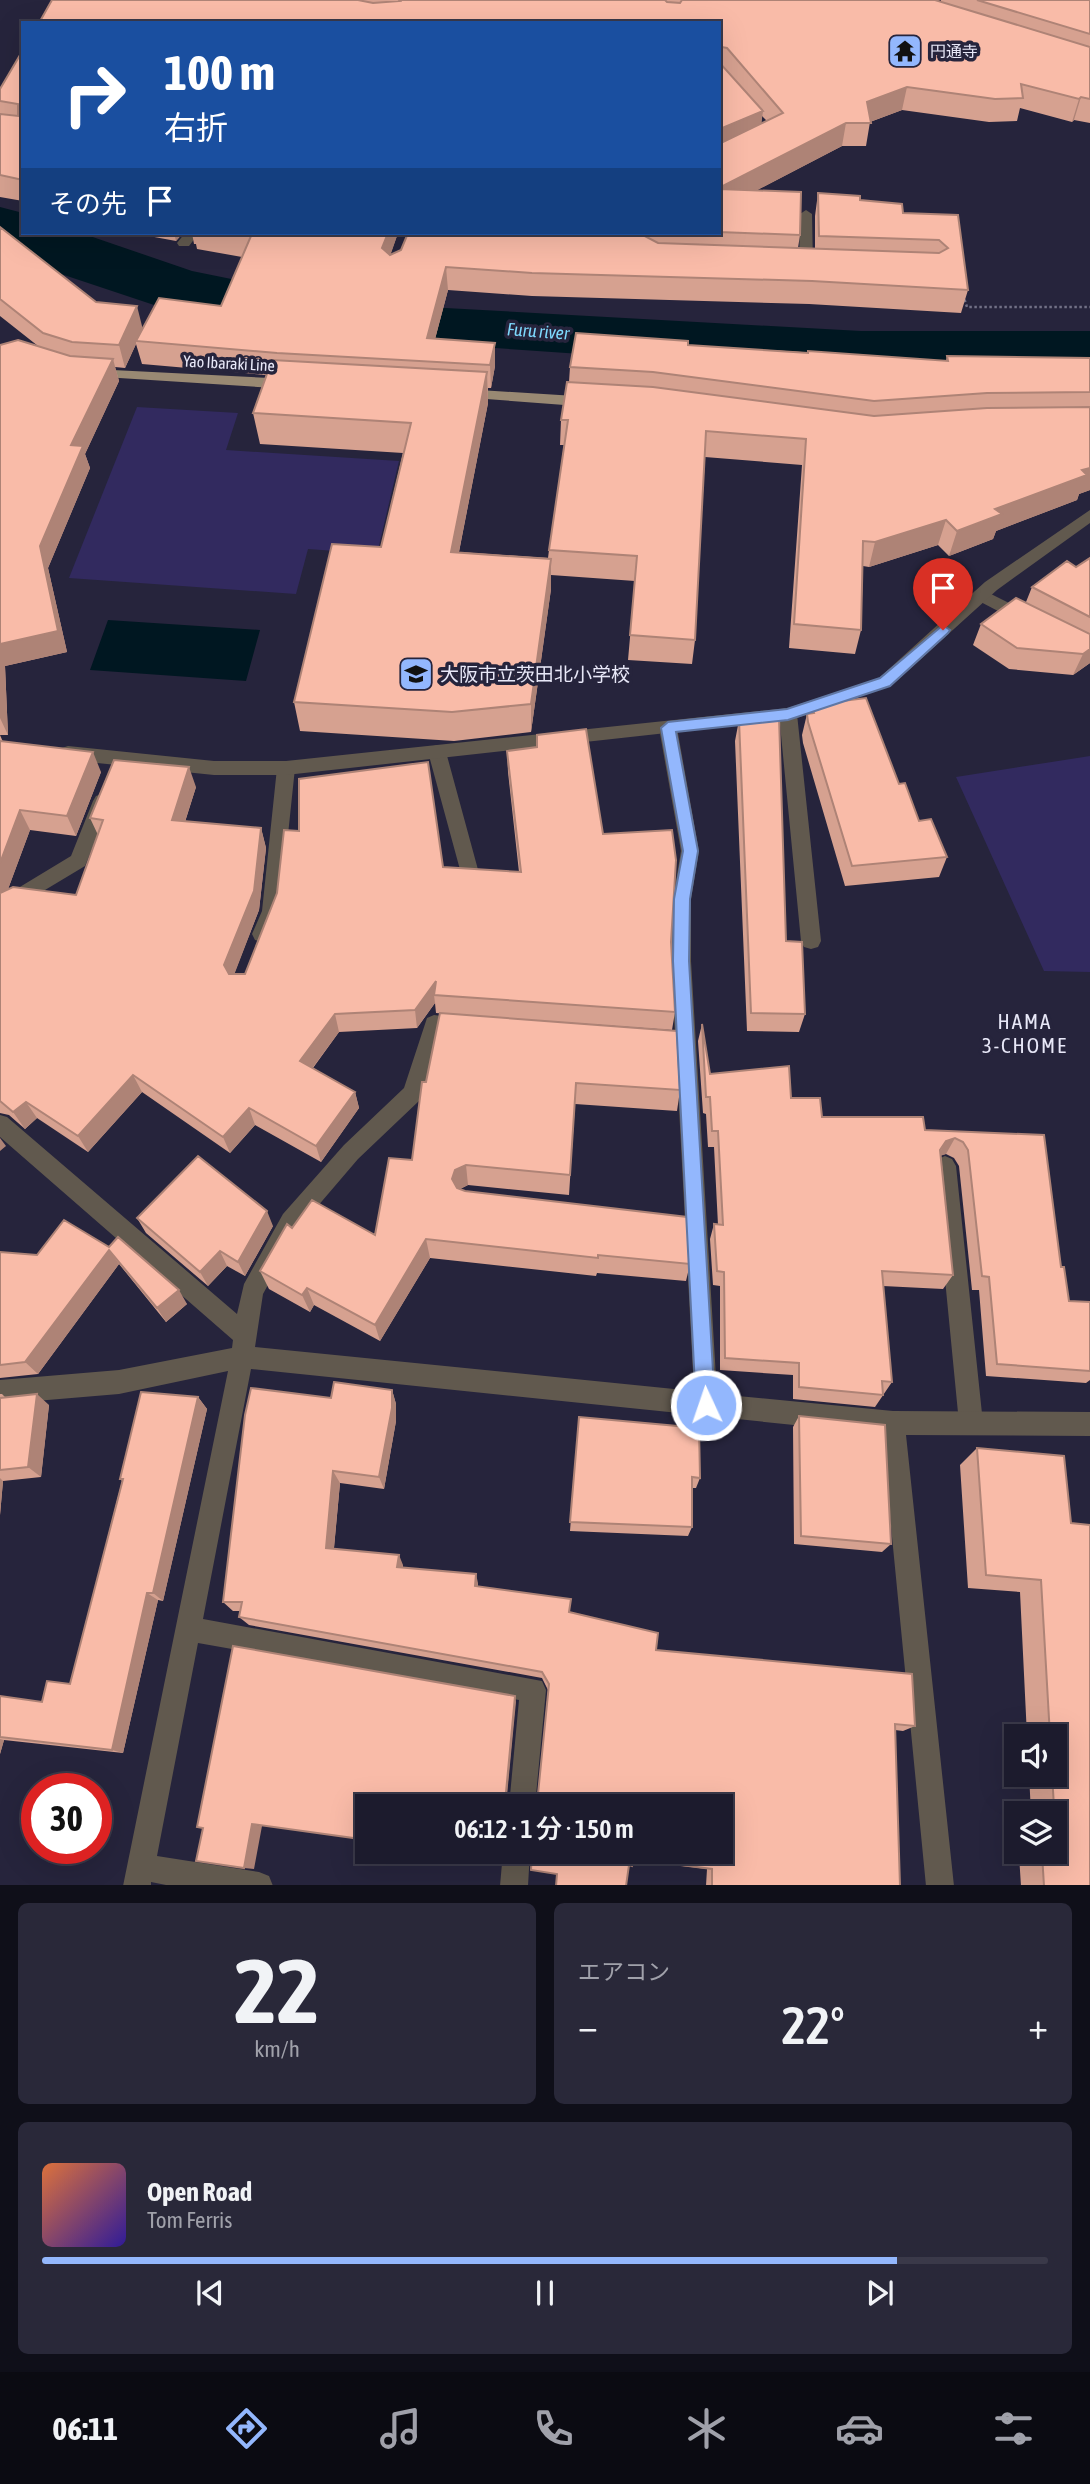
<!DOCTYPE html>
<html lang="ja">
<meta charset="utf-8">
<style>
:root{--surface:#1c1b2d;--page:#292839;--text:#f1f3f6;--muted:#a0a1aa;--line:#3a3949;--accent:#93b7fd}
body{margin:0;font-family:"Asap Condensed","Noto Sans JP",sans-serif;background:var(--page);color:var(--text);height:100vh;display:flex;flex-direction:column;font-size:26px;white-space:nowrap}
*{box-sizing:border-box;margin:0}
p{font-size:23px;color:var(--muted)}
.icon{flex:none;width:38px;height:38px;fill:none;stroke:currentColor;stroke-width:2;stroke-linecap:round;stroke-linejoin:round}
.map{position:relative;height:1885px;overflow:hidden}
.side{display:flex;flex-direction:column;gap:18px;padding:18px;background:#0f0f19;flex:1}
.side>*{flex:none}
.guide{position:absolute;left:21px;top:21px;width:700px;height:214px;border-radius:0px;box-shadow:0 7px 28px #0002,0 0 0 2px var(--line);background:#1a4fa0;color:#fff;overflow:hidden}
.fabs{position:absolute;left:1004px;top:1724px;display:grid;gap:14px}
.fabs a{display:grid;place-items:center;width:63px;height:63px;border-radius:0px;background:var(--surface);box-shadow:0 7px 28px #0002,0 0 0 2px var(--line);font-size:35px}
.speed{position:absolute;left:21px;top:1773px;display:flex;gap:14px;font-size:35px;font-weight:700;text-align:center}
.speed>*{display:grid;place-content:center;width:91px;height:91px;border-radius:50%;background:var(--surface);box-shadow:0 7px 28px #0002,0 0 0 2px var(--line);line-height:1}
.speed .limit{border:10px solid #d22;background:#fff;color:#111}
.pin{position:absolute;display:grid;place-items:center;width:60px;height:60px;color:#fff;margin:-72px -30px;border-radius:50% 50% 50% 0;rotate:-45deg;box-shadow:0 0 7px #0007}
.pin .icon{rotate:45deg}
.me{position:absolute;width:77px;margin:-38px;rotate:357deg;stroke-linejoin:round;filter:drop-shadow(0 0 5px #0008)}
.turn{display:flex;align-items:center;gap:24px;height:147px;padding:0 28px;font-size:32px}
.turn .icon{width:91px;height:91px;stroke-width:2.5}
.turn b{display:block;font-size:49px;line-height:60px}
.then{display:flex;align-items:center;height:66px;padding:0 28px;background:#0003;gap:14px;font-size:26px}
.big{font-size:52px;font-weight:600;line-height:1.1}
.side .card{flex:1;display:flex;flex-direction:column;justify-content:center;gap:10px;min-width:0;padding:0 24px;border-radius:10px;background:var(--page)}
.side .dial{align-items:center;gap:0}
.dial b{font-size:91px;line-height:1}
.song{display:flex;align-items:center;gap:21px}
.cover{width:84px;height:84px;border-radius:10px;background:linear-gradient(135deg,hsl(20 70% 55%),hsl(250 70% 35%))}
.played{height:7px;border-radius:4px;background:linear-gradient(90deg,var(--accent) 85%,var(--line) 85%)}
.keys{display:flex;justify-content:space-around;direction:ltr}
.heat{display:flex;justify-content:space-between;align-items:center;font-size:38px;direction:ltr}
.side .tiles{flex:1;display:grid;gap:18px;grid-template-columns:1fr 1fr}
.card:last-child{grid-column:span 2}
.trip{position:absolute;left:355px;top:1794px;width:378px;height:70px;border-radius:0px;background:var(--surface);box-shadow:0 7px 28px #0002,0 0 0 2px var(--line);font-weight:600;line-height:70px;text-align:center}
.tab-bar{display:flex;height:112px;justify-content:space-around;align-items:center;background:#0b0b12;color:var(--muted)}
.tab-bar .icon{width:49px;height:49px}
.tab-bar .selected{color:var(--accent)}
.tab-bar b{font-size:32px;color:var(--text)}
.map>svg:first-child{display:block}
.green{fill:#322a5f}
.water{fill:#001721}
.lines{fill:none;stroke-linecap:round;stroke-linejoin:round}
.path{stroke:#717085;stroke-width:2.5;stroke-dasharray:2.5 2.5;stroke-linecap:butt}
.service{fill:#61594e;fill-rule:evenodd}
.minor{fill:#61594e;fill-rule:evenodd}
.tertiary{fill:#61594e;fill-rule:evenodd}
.primary{fill:#998973;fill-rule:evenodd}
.wall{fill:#d6a190;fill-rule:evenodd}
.shaded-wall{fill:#ae8376}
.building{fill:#f9bba8;stroke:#ae8376;stroke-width:2}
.route{fill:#93b7fd;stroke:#6077a4;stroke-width:2}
.labels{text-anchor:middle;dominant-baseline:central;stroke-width:7;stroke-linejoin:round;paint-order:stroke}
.far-poi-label{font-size:16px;fill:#e8e8f8;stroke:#26243c;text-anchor:start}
.far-street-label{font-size:16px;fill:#e8e8f8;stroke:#26243c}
.far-water-label{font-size:18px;font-style:italic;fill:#7ed9fd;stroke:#26243c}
.poi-label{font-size:19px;fill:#e8e8f8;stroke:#26243c;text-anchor:start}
.neighbourhood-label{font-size:21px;letter-spacing:2px;fill:#e8e8f8;stroke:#26243c}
</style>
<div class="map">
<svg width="1090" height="1886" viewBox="0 0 1090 1886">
<rect width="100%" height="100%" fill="#26243c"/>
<path class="green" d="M137 407 238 413 226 450 399 461 377 554 308 549 296 594 69 578Z
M1090 756V972L1044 971 956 777Z"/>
<path class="water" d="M0 207 23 213V233H81L192 271 271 287 409 306 861 331H1090V373L741 365 320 336 160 307 55 272 0 249Z
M108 620 260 630 246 681 90 670Z"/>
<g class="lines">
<path class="path" d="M963 295 967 307H1090"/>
<path class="service" d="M806 210 812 214 813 265 806 269 799 265 800 214Z
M185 233H199L189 246H179L177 243Z
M981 589 1033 615 1035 619 1033 623H1021L975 599 973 595 975 591Z
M788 708 794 709 797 714 821 941 818 947 811 949 804 947 801 941 779 714 782 709Z
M945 1156 952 1159 956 1166 983 1423 979 1431 971 1435 963 1431 959 1423 934 1166 938 1159Z"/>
<path class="minor" d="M668 721 674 723 677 728 699 851 691 899V961L717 1394 893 1411 1090 1412V1436L906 1435 954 1886H926L882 1434 251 1369 203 1619 542 1681 546 1690 535 1806H509L519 1700 198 1643 157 1856 259 1872 269 1876 273 1886H171L151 1882V1886H123L228 1371 119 1394 0 1404V1380L119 1370 232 1348 233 1340 0 1137V1115L7 1117 237 1314 244 1284 283 1214 344 1145 404 1088 427 1018 434 1015 471 1020 474 1026 471 1032 464 1035 441 1033 420 1100 358 1159 299 1228 263 1294 255 1347 694 1391 676 1051 647 1047 644 1041 647 1035 654 1032 675 1034 671 961 673 899 681 851 659 728 662 723Z
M437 745 443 747 446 752 480 877 478 882 471 885 464 882 462 877 428 752 431 747Z
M286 761 292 763 295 768 280 911 269 940 262 942 255 940 252 934 262 911 277 768 280 763Z
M102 794 108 796 111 801 85 866 0 917V899L71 856 93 801 96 796Z
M503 1852H530L528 1886H500Z"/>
<path class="tertiary" d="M1090 510V523L997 590 891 686 794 719 286 775H214L68 760 62 758 59 753 62 748 68 746 214 761H286L788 708 879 678 985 582Z"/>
<path class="primary" d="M93 369 290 379 297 384 290 389 88 376 86 373Z
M464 389 591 397 598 402 591 407 459 397 457 394Z"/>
</g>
<path class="wall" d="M52 0H935L941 2V0H1090V123L1074 120 1072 122 1020 108 1017 121 989 122 902 110 870 122 866 146H842L757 190 800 235 798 248 815 249V216L818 193 860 200 903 213 958 215 968 290 961 313 809 304 532 296 448 290 435 339 495 343V366L491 388H488V403L459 552 548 558 549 550 564 445H560L561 420 569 382 570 367 688 345 946 361 947 356 1090 358V490L1079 494 1077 500 996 531 993 539 949 556 938 545 869 567 863 566 861 630 855 654 789 648 802 465 705 457 695 640 692 664 628 660 635 581 551 575V589L531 732 454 741 300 731 294 702 381 547 403 453 260 444 253 413 266 375 142 364 136 344 125 368 115 367 119 381 85 454 90 468 48 568 67 652 5 666 8 735H0V345L38 346 0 316V227L96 302 142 328 221 306 242 257 197 249 196 244H194L192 233H398L390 255 401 250 408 233H719V23ZM762 116 767 121 761 124Z
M23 50V201L0 197V89Z
M138 233H183L176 241 138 234Z
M1090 558V663L1073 675 1009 669 973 645 981 624 1026 602 1032 587 1076 567Z
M811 705 899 784 919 821 947 857 939 877 845 886 803 743 802 735 807 714H810Z
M739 720 786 941 805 1014 799 1032 747 1031 735 741Z
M0 735 3 742 101 772 76 836 30 830 8 889 76 895 98 835 90 818 196 787 185 822 261 828 266 848 259 910 234 974H245L443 867 519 872 508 772 507 751 603 834 671 942 675 1012 672 1030 436 1013 435 1003 417 1028 339 1032 313 1068 355 1092 359 1108 321 1162 255 1125 230 1153 142 1092 88 1152 37 1118 25 1129 9 1115 0 1113Z
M440 1013 680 1090 677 1111 575 1104 569 1195 468 1185 460 1189 690 1264 686 1281 597 1273 596 1276 430 1258 380 1341 314 1305 310 1312 269 1289 260 1271 292 1228 375 1235 412 1160Z
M702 1024 710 1074 791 1098 822 1117 925 1130 1044 1135 1061 1267 1069 1301 1090 1306V1380L1086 1383 986 1376 979 1290H972L959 1166 954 1158 946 1154 941 1155 953 1275 943 1289 883 1286 892 1382 875 1407 793 1399V1375L720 1370V1286L713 1285 710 1239 714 1224 718 1225 714 1147H708L706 1114 703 1113 698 1041Z
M137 1218 273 1226 245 1276 227 1266 208 1286 146 1233Z
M64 1220 187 1304 166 1322 119 1264 38 1374 0 1378V1252L37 1255Z
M392 1390 396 1404V1421L384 1489 340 1483 334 1548 403 1565V1568L478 1583V1586L570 1612 656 1650 915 1726 903 1731 895 1730 900 1886H706L707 1869 633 1860 629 1866 557 1874 537 1804 548 1690 542 1678 249 1625 239 1617 241 1611H233L223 1602 331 1398Z
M0 1394H2L5 1397 49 1405 41 1477 3 1481 0 1515Z
M198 1397 207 1409 163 1601 158 1600 123 1753 4 1740 0 1754V1696L42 1702 70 1684 122 1481 120 1479Z
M799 1416 891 1544 882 1552 794 1544 793 1427Z
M579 1417 700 1478 696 1488H692V1527L688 1536 570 1531Z
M977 1448 1071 1523 1090 1886H1021L1019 1855H1033V1852H1055V1813H1031L1029 1774H1055V1736H1027L1020 1592 968 1588 960 1465Z"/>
<path class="shaded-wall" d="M722 47 719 70V49Z
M907 87 902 110 867 123V102Z
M1081 97 1074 120 1072 122 1079 99Z
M763 111 760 134 719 152 720 129Z
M846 123 842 146 719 210V188Z
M174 233H183L176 241Z
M388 233H398L385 271 382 248Z
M446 267 448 290 429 362 427 338Z
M137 306 143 330 136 341V344L125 368 119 345Z
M495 343V366L491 388 490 365Z
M113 359 119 381 85 454 90 468 48 568 67 652 5 666 8 735 0 718V644L40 546 71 445Z
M487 372 488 403 453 582 451 552Z
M1090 468V490L1079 494 1077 500 996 531 993 539 949 556 957 531 995 509 1082 470Z
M946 520 938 545 869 567 875 542Z
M551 559V589L531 732V704Z
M1090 649V663L1073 675 1083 654Z
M93 752 101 772 76 836 67 816Z
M189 767 196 787 179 840 172 820Z
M20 810 30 830 7 892 0 897V863Z
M261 828 266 848 259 910 231 983 224 965Z
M436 981 434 995 435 1003 417 1028 415 1010Z
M335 1014 339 1032 305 1078 300 1061Z
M133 1075 142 1092 88 1152 78 1136Z
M355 1092 359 1108 321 1162 316 1146Z
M26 1102 37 1118 25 1129 13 1112Z
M249 1108 255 1125 230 1153 223 1137Z
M0 1138 6 1146 0 1151Z
M955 1138 946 1154 937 1157 946 1141Z
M466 1165 468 1185 458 1190 452 1179 455 1170Z
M267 1211 273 1226 245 1276 238 1262Z
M426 1239 430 1258 380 1341 375 1325Z
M109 1250 119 1264 38 1374 25 1362Z
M220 1251 227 1266 208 1286 200 1272Z
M307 1288 314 1305 310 1312 302 1295Z
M179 1290 187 1304 166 1322 157 1308Z
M392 1390 396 1404V1421L384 1489 379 1477Z
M37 1394 49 1405 41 1477 28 1467Z
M198 1397 207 1409 163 1601 153 1593Z
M333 1471 340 1483 333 1558 326 1548Z
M0 1478 3 1481 0 1515Z
M399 1555 403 1565 402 1577 397 1567Z
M476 1574 478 1583 477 1595 475 1586Z
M147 1593 158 1600 123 1753 112 1750Z
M515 1696 516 1702 506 1806 505 1803Z
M0 1739 4 1740 0 1754Z
M252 1824 262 1826 254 1869 244 1868Z"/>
<path class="building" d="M52 0H358L373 3 400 1 399 0H665L667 2 680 3 682 0H935L1090 47V99L1081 97 1079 99 1021 84 1023 98 995 99 907 87 867 102 871 123H846L719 188V62L763 111 720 129 721 143 783 113 727 48 722 47 719 49V23H39Z
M977 0H1090V34Z
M23 50V180L0 175V114L18 116V104L0 101V89Z
M719 189 801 192 800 235 719 232Z
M818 193 860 196V200L902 204 903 213 958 215 968 290 812 281 532 273 446 267 427 338 495 343 490 365 277 353 136 341 159 298 221 306 251 236 233 233H388L382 248 390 255 401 250 408 233H639L658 243 939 253 948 248 939 240 819 236Z
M0 227 96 302 137 306 119 345 72 342 43 333 0 299Z
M576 333 688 341V345L808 353V351L948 361 947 356 1090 358V392L987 393 874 401 653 372 570 367Z
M18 340 70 356 113 359 71 445 83 446 40 546 58 631 0 644V345Z
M272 360 487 372 451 552 551 559 531 704 452 712 294 702 332 544 381 547 411 423 253 413Z
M567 382 653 387 874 416 987 408 1090 407V468L1082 470 1087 475 995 509 1002 514 957 531 946 520 875 542 863 541 861 630 794 624 806 439 706 431 695 640 630 635 637 556 549 550 568 420H561Z
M1090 558V617L1032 587 1067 561 1076 567Z
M1016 598 1090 634V649L1083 654 1017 648 981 624Z
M866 698 899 784 905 783 919 821 931 819 947 857 852 866 808 722 807 714 814 713 811 705Z
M779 717 786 941 802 942 805 1014 751 1013 739 720Z
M586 729 603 834 672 830 676 860 671 942 675 1012 434 995 436 981 415 1010 335 1014 300 1061 355 1092 316 1146 249 1108 223 1137 133 1075 78 1136 26 1102 13 1112 0 1101V893L13 887 76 895 103 820 90 818 114 760 189 767 172 820 261 828 254 891 224 965 229 974H245L277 893 284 830 299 831V779L428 762 443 867 521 872 507 751 537 747V735Z
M0 741 93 752 67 816 20 810 0 863Z
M440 1013 677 1031 680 1090 576 1083 570 1175 466 1165 455 1170 452 1179 457 1188 465 1191 687 1217 690 1264 598 1255V1258L426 1239 375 1325 307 1288 302 1295 260 1271 287 1224 292 1228 312 1200 375 1235 389 1158 412 1160 422 1082H426Z
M702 1024 710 1074 789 1066 791 1098H820L822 1117H923L925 1130 1044 1135 1061 1267H1064L1069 1301 1090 1302V1371L997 1364 989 1277 982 1276 968 1150 963 1142 955 1138 946 1141 940 1150 953 1275 882 1271 892 1382 882 1381 883 1395 799 1387V1363L725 1358 724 1272 717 1271 714 1224 723 1225 718 1131H712L710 1097H706Z
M198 1156 267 1211 238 1262 220 1251 200 1272 137 1218Z
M64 1220 109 1247 118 1237 179 1290 157 1308 109 1250 25 1362 0 1365V1252L37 1255Z
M334 1382 392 1390V1408L379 1477 333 1471 326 1548 399 1555 397 1567 476 1574 475 1586 571 1599 569 1612 658 1633 656 1650 912 1674 915 1726 895 1724 900 1886H712V1869L633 1859 632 1866 629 1865 626 1886H556L557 1874 531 1870 532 1852H721V1806H535L537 1804 549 1684 542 1672 239 1617 242 1602H223L245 1415 251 1388 331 1398Z
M141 1392 198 1397 153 1593H147L112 1750 0 1737V1696L42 1702 47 1681 70 1684 123 1479H120Z
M37 1394 28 1467 0 1470V1398Z
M799 1416 885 1425 891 1544 801 1536Z
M579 1417 699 1428 700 1478 692 1477V1527L570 1522Z
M977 1448 1064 1456 1071 1523 1090 1525V1886H1044L1042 1854 1057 1856 1052 1774H1055V1736H1050L1041 1580 986 1575Z
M233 1646 515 1696 505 1803 507 1806H368V1840L252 1824 244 1868 196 1861 203 1828 197 1827Z
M427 1852H499L498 1864Z"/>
<path class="route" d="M943 625 950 630 948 633 890 686 788 720 676 732 698 851 690 899 689 961 715 1405 712 1412 706 1415 699 1412 696 1405 673 961 674 899 683 851 661 728 668 722 787 709 880 678Z"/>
<defs>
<g id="temple-square" transform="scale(1.75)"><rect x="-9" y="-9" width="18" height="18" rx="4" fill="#93b7fd" stroke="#26243c"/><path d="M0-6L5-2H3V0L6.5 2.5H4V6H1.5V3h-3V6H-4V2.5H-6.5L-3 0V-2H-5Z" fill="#111"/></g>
<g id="school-square" transform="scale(1.75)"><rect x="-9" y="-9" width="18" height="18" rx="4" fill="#93b7fd" stroke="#26243c"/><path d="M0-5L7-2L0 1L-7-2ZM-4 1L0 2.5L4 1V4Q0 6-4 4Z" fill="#111"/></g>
</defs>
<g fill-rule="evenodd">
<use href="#temple-square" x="905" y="51"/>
<use href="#school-square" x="416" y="674"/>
</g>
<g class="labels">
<g class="far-poi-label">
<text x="930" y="51">円通寺</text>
</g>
<g class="far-street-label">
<text transform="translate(229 363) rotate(3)">Yao Ibaraki Line</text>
</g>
<g class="far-water-label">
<text transform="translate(538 331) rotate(4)">Furu river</text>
</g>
<g class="poi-label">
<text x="440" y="674">大阪市立茨田北小学校</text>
</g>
<g class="neighbourhood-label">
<text x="1025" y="1021">HAMA<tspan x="1025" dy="24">3-CHOME</tspan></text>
</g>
</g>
</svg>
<div class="fabs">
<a><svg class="icon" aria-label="sound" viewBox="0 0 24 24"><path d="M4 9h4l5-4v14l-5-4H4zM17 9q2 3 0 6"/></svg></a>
<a><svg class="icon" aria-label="layers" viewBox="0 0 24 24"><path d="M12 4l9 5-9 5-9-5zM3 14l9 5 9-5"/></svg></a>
</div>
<div class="speed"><div class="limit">30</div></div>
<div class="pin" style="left:943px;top:630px;background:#d93025"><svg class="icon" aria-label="arrive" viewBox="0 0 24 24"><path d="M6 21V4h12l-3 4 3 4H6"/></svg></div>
<svg class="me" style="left:706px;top:1405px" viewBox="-20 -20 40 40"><circle r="17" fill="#93b7fd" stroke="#fff" stroke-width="3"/><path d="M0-11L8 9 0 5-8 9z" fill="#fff"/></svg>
<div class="trip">06:12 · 1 分 · 150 m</div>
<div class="guide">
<div class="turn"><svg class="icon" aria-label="right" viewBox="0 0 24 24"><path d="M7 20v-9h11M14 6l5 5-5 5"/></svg><div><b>100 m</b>右折</div></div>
<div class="then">その先<svg class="icon" aria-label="arrive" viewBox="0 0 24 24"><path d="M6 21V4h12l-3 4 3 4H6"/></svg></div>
</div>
</div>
<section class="side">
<div class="tiles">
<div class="card dial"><b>22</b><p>km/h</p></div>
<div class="card"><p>エアコン</p>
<div class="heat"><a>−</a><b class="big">22°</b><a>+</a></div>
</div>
<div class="card">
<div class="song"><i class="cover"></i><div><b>Open Road</b><p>Tom Ferris</p></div></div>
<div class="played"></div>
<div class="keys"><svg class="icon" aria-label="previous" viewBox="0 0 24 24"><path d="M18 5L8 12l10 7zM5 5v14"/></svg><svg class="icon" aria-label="pause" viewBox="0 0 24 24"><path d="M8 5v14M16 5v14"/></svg><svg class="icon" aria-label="next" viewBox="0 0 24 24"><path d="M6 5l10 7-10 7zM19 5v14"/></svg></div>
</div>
</div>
</section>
<nav class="tab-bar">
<b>06:11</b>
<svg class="icon selected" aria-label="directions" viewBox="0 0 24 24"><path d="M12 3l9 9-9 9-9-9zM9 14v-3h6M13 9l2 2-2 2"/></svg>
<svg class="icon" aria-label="music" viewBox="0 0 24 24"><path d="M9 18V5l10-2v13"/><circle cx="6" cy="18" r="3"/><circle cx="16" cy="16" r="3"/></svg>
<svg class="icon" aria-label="phone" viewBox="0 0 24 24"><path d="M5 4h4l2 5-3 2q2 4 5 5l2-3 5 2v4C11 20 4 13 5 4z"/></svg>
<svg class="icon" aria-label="climate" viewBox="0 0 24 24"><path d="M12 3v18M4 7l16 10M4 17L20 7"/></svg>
<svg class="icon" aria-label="car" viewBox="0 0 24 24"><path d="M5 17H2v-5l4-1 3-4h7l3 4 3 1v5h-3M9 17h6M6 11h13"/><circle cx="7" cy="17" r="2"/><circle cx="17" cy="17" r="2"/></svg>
<svg class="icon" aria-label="filters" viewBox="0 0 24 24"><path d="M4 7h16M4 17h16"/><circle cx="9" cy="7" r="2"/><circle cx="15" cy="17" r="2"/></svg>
</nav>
